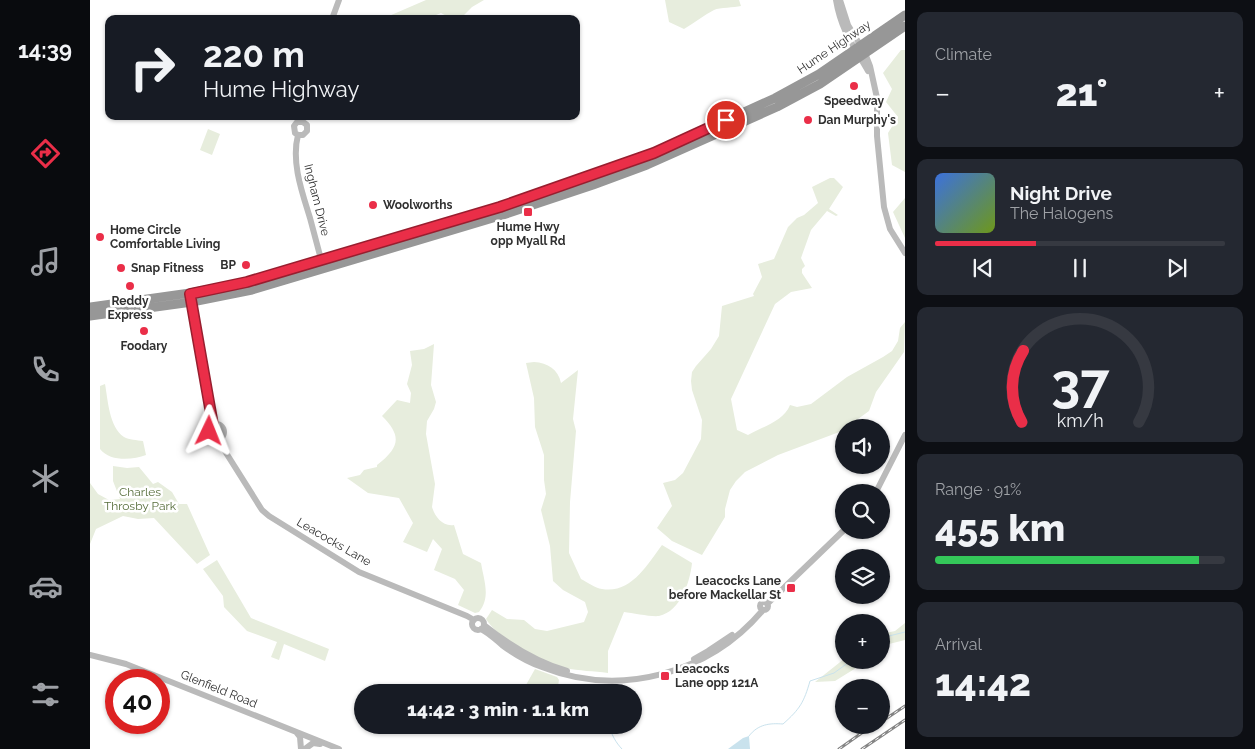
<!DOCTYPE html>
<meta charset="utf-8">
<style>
:root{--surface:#171b24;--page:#242831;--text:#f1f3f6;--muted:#9ea1a6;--line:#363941;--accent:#ea2e48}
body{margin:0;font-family:Raleway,sans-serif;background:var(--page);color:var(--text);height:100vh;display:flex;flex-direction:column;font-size:19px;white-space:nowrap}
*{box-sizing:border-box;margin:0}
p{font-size:16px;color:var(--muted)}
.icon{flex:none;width:28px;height:28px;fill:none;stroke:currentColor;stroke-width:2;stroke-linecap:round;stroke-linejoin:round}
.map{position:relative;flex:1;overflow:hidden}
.side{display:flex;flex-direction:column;gap:12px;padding:12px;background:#0d0f14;width:350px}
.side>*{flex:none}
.hud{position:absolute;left:15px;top:15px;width:475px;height:105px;border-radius:10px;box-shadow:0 1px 4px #0004;background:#171b24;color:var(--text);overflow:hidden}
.controls{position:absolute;left:745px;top:419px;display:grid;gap:10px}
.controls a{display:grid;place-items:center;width:55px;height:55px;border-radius:50%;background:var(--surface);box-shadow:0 1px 4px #0004;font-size:25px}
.speed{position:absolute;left:15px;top:669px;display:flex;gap:10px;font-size:25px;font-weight:700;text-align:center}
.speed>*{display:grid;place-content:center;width:65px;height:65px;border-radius:50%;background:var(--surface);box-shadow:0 1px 4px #0004;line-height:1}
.speed .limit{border:8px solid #d22;background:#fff;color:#111}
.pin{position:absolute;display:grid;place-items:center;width:42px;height:42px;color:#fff;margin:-21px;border:2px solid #fff;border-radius:50%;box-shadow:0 1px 5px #0007}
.me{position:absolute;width:55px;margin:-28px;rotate:2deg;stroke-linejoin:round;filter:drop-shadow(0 0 4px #0008)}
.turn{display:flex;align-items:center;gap:18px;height:105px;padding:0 15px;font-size:22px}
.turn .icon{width:65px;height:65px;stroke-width:2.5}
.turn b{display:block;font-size:35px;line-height:42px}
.big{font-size:38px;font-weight:800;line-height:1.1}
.side .tile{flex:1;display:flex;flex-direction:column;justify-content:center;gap:8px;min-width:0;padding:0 18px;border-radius:10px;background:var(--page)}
.side .dial{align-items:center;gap:0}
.dial svg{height:130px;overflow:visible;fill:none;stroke:var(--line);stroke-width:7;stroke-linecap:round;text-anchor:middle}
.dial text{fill:var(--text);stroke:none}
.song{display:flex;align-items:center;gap:15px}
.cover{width:60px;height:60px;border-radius:8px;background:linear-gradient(135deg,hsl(220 70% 55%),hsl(80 70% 35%))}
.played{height:5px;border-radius:2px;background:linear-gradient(90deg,var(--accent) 35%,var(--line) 35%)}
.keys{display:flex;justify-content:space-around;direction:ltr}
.heat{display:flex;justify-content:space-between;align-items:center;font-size:28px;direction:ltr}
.charge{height:8px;border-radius:4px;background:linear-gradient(90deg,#34c759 91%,var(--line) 0)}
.trip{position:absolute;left:264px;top:684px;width:288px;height:50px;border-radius:25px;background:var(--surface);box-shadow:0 1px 4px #0004;font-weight:800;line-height:50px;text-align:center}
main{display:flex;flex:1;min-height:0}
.tab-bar{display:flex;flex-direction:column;width:90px;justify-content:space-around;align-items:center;background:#090b0e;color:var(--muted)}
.tab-bar .icon{width:35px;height:35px}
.tab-bar .active{color:var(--accent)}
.tab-bar b{font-size:22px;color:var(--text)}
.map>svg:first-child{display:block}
.green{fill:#e7eddd}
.water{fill:#c9e2ed}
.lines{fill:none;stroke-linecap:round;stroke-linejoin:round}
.stream{stroke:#c9e2ed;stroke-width:1}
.secondary{stroke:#bababa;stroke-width:6}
.highway{stroke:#979797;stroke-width:9}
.rail-casing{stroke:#858585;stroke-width:3}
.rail{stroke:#fff;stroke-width:1;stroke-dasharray:4;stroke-linecap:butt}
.route-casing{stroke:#981e2f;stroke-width:12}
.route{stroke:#ea2e48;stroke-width:9}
.poi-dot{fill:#ea2e48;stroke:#fff;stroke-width:2}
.labels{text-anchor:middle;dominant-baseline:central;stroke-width:5;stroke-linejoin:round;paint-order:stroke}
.street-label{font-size:12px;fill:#303030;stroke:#fff}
.poi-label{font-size:12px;font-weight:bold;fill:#303030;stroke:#fff;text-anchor:start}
.park-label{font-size:12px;fill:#566d3b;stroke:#fff}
</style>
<main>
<nav class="tab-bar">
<b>14:39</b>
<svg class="icon active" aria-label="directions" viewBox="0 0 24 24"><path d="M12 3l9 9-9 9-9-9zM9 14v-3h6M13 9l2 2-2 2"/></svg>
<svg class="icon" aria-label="music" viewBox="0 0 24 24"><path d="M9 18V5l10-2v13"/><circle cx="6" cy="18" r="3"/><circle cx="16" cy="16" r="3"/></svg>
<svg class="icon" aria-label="phone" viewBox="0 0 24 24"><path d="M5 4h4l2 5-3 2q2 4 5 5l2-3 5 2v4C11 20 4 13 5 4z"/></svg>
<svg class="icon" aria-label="climate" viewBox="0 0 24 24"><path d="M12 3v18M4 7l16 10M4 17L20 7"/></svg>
<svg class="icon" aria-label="car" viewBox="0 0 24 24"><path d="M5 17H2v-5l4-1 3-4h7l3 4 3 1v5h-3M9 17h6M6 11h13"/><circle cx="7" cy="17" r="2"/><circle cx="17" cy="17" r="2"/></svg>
<svg class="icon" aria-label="filters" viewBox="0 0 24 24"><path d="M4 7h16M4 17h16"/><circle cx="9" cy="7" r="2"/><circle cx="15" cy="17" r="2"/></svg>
</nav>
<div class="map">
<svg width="815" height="749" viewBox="0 0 815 749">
<rect width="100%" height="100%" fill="#fff"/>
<path class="green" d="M336 0H394L382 7 370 19H362L351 13 336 19H292Z
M575 0H649L651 6C644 8 630 7 624 10 614 15 604 23 594 29L579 22Z
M811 50H815V172L802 165 798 133 808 117 796 102 802 89 793 73Z
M118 129 130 134 122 155 110 150Z
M740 178H744L753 187 739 209 748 215 746 216 737 211 721 230 711 258 715 266 712 269V273L722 288 701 292 685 304 641 399 647 430 658 435C672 427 694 421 700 405L707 407 721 404 757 377 793 357 802 351 808 341 810 328 815 322 814 352 786 392 779 411 757 427 754 428 752 431 688 455 655 472 646 481 640 490 635 509V517L612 555 582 541 567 528 582 506 573 483 585 480 593 473 611 439 612 420 602 390 601 381 602 372 606 366 621 349 629 336 632 306 664 296 663 294 672 277 668 264 684 259 698 227 707 218 714 215 728 203 722 187Z
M815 198V238L803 212Z
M344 344 341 385 346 402 344 409 337 421 336 434 345 484 342 507C345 517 353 527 364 525L373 554 391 563C394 581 401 597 389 612L385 613 368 605 374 590 365 579 344 570 352 549 343 539 337 552 313 542 323 523 309 498 278 493 257 478 270 475 274 470 287 467V465C310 447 312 436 292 416L307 400 320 403 321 393 317 384 322 365 320 351 334 349Z
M444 362C458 363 468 369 471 383L488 370 483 419 486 431 480 502 479 553 491 579C497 582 505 588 512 589 541 594 557 565 572 545L602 563C600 582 591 611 569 616 561 617 543 613 534 612L518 651V673C504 671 489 671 475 668 450 662 410 641 396 619L402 610 417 619 434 620 445 629 457 631 494 622 498 612 495 602 473 590 463 581 460 546 451 510 456 494 454 480V455L445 427 444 398 436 363Z
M15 384C18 400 19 427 34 437 39 440 47 440 53 441L56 455C43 460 20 462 10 449V386Z
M23 466 37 468 49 467 63 484 68 482 82 492 89 504H97L120 555 107 564 64 518 48 519 33 516 6 529 0 544V483L8 494 19 500 30 499 23 481Z
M127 560 161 618 239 649 235 661 194 644 189 660 181 657 187 642 157 631 134 607 133 596 113 569Z
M815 623V640L791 646V634L805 631Z
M754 659V660H773L766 668 745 681 725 682Z
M445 669 467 677 469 680 467 692H432Z"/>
<path class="water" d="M659 736 660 749H638L653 738Z"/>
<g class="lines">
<path class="stream" d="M791 638 815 632
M498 685 502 692
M519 725C521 734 526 743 532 749
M659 736C668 724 680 723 693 724 710 709 714 702 720 681L744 673 762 660"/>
<path class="secondary" d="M746 0C751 30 763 45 778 71
M750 0 758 25 775 53 780 66 787 98V136L794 207 800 229 815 253
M242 19 249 0
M208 135C201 162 212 192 220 218 224 233 228 248 232 263
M208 135H213L217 131V125L213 122
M208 135 205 133 204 126 207 122H213
M101 298 123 425
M118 432a8 8 0 1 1 16 0a8 8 0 1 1-16 0Z
M130 439 133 448 172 510 179 516 269 572 377 616 384 620
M786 492 815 435
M670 606a4 4 0 1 1 8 0a4 4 0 1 1-8 0Z
M677 604 754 530
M382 624a6 6 0 1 1 12 0a6 6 0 1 1-12 0Z
M394 625C419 645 446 662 477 671
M391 629C399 633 405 639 412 645 424 654 438 662 452 667 530 698 619 674 673 610
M0 655 36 664 249 749
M604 659 618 651 642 635
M206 732 210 737 211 749
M215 749 223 743 230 744"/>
<path class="highway" d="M0 307 100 293 157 282 410 207 485 182 564 153 685 98 729 74 815 15
M0 316 102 302 162 290 413 215 503 185 557 165 687 107 730 84 815 26"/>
<g class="rail-casing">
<path id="rail" d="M791 722 815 706
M749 749 783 725
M772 749 815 720"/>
</g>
<use href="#rail" class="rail"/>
</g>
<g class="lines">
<g class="route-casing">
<path id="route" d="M119 431 123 425 100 294 157 282 410 207 564 153 636 120"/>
</g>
<use href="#route" class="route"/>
</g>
<g class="poi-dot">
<circle cx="764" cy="86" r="5"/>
<circle cx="718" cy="120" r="5"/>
<circle cx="283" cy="205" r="5"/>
<rect x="433" y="207" width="10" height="10" rx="2.5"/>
<circle cx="10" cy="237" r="5"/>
<circle cx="156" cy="265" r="5"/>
<circle cx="31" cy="268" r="5"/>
<circle cx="40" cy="286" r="5"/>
<circle cx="54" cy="331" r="5"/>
<rect x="696" y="583" width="10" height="10" rx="2.5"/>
<rect x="570" y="671" width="10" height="10" rx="2.5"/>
</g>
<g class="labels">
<g class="street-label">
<text transform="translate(744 47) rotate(-34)">Hume Highway</text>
<text transform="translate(227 200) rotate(76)">Ingham Drive</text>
<text transform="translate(244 542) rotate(30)">Leacocks Lane</text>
<text transform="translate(129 689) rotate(22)">Glenfield Road</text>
</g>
<g class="poi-label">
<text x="764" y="101" text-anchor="middle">Speedway</text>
<text x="728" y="120">Dan Murphy's</text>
<text x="293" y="205">Woolworths</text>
<text x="438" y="227" text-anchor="middle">Hume Hwy<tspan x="438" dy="14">opp Myall Rd</tspan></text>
<text x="20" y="230">Home Circle<tspan x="20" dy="14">Comfortable Living</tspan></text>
<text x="146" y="265" text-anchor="end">BP</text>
<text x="41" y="268">Snap Fitness</text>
<text x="40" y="301" text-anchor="middle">Reddy<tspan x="40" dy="14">Express</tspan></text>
<text x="54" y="346" text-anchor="middle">Foodary</text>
<text x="691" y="581" text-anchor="end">Leacocks Lane<tspan x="691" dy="14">before Mackellar St</tspan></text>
<text x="585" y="669">Leacocks<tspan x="585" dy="14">Lane opp 121A</tspan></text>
</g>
<g class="park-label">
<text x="50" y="492">Charles<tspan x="50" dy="14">Throsby Park</tspan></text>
</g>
</g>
</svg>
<div class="controls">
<a><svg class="icon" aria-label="sound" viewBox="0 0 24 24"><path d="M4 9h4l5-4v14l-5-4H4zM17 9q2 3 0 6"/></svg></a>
<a><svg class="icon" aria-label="search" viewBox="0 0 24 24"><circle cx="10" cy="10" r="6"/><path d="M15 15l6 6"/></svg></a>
<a><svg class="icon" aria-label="layers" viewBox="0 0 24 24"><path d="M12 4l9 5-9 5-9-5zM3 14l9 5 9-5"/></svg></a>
<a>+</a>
<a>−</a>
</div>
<div class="speed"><div class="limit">40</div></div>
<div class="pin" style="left:636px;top:120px;background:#d93025"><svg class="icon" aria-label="arrive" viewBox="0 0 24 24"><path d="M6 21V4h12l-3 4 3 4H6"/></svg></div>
<svg class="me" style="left:119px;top:431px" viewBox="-20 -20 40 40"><path d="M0-17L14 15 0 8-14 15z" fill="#ea2e48" stroke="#fff" stroke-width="4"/></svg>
<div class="trip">14:42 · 3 min · 1.1 km</div>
<div class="hud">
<div class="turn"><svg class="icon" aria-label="right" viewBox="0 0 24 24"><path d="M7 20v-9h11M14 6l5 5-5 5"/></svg><div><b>220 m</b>Hume Highway</div></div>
</div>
</div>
<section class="side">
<div class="tile"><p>Climate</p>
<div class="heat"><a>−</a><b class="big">21°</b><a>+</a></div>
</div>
<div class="tile">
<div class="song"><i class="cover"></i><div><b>Night Drive</b><p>The Halogens</p></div></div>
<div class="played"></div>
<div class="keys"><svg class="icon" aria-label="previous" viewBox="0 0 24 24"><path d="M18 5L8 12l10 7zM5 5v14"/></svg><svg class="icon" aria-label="pause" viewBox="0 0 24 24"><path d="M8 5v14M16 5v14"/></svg><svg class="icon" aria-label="next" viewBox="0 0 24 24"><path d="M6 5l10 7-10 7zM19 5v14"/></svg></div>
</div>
<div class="tile dial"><svg viewBox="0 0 100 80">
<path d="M14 69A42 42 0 1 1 86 69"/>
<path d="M14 69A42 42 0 0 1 15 25" stroke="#ea2e48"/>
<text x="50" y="56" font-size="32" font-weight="700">37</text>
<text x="50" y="72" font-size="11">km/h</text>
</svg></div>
<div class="tile"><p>Range · 91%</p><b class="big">455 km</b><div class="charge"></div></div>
<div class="tile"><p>Arrival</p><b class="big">14:42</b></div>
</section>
</main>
